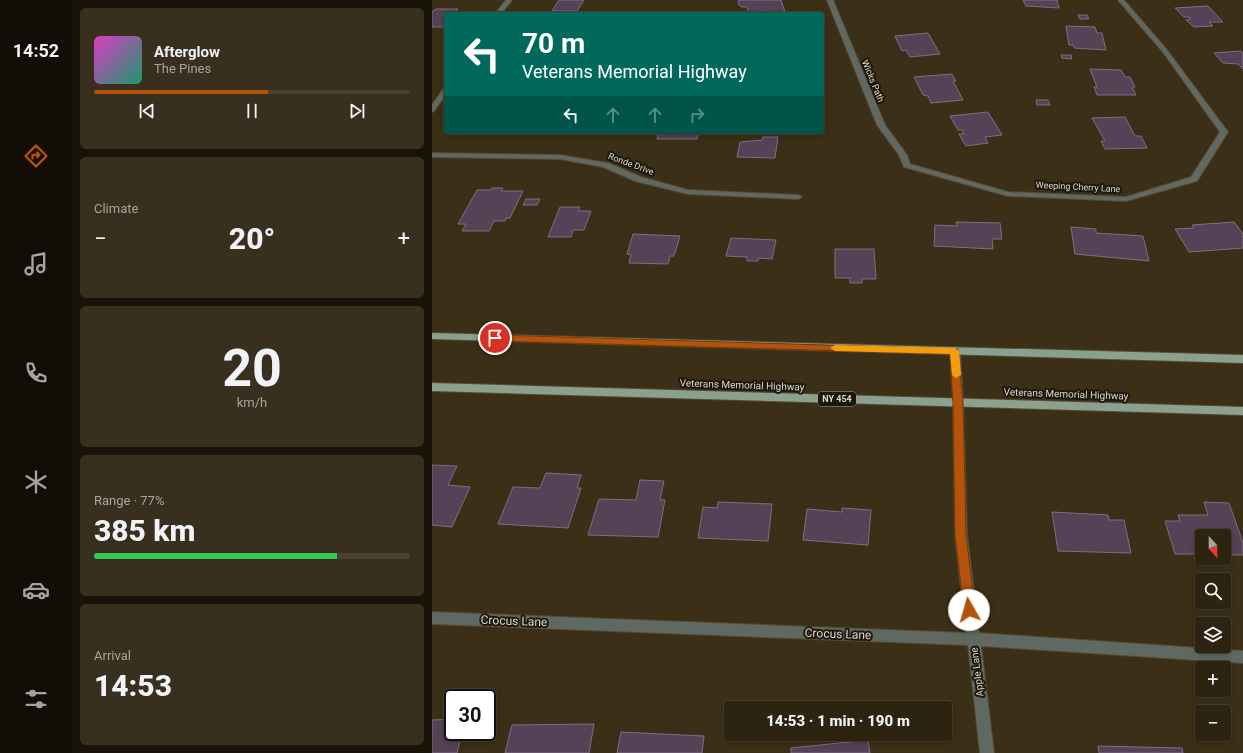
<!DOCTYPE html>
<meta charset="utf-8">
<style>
:root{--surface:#2c2311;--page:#382f1f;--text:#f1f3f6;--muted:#a6a49f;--line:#484031;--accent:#b45309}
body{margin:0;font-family:Roboto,sans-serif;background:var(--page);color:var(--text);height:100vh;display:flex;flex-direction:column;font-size:15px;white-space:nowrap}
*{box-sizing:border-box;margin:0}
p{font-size:13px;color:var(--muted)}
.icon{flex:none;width:22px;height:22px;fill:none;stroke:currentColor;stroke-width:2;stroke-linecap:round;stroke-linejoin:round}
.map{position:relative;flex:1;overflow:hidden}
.details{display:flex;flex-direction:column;gap:8px;padding:8px;background:#181309;width:360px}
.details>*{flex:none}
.top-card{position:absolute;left:12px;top:12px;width:380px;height:122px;border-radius:4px;box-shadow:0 2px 6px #0003,0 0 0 1px var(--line);background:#00695c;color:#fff;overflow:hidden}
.needle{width:26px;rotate:159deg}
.tools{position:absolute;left:763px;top:529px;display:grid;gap:8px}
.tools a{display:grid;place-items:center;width:36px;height:36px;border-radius:4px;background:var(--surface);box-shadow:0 2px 6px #0003,0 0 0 1px var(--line);font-size:20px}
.speed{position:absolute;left:12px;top:689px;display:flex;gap:8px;font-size:20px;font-weight:700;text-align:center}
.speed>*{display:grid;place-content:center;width:52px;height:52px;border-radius:50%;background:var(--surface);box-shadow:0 2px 6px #0003,0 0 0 1px var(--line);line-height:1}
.speed .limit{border:2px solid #111;border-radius:6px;background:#fff;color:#111}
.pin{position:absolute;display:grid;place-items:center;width:34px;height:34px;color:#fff;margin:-17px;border:2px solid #fff;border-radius:50%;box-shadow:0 1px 4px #0007}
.me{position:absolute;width:44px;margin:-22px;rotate:353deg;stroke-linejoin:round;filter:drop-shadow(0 0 3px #0008)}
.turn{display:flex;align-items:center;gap:14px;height:84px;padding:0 12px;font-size:18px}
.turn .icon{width:52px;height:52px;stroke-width:2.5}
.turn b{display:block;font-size:28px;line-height:34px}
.lanes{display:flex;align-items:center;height:38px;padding:0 12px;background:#0003;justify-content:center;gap:20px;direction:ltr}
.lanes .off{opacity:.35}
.big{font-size:30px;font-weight:800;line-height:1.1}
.details .card{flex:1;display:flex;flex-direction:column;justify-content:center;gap:6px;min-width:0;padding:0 14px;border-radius:6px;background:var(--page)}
.details .dial{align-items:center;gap:0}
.dial b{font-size:52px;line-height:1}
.song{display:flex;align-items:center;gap:12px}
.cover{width:48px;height:48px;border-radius:6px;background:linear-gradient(135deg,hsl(310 70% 55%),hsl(160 70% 35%))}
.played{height:4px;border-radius:2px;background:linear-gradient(90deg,var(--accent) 55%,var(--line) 55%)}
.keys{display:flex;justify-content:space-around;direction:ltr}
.heat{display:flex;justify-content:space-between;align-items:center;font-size:22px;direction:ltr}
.charge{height:6px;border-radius:3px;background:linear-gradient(90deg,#34c759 77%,var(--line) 0)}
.trip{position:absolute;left:292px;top:701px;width:228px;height:40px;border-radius:4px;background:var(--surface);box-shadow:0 2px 6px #0003,0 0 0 1px var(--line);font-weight:800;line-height:40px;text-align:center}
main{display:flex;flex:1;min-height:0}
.tab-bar{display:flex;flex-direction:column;width:72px;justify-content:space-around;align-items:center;background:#120e07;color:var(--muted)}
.tab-bar .icon{width:28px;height:28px}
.tab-bar .on{color:var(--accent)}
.tab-bar b{font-size:18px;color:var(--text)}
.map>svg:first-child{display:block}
.building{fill:#544256;stroke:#816d83}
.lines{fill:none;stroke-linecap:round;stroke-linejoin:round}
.street-casing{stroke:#554a33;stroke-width:2}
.primary-casing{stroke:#554a33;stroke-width:2}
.street{fill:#5f6961;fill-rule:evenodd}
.primary{fill:#8ba18f;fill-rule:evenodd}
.route{fill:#b45309;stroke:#753606}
.slow{fill:#f59e0b}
.labels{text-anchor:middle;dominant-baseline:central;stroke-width:4;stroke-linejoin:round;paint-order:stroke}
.far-street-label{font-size:9px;fill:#dfd7c9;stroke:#1d180e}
.shield{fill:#1d180e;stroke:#a59e91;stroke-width:1}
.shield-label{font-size:9px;font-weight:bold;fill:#dfd7c9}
.street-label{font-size:10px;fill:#dfd7c9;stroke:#1d180e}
.near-street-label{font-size:12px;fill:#dfd7c9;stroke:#1d180e}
</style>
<main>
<nav class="tab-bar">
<b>14:52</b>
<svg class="icon on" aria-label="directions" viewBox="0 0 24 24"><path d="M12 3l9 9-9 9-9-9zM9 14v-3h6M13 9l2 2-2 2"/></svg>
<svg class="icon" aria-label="music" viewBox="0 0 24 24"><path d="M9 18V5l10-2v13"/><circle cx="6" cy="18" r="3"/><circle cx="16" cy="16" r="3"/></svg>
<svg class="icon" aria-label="phone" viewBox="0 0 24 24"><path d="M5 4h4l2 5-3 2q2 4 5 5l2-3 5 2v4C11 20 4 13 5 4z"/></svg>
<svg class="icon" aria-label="climate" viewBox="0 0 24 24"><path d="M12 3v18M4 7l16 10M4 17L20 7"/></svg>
<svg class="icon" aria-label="car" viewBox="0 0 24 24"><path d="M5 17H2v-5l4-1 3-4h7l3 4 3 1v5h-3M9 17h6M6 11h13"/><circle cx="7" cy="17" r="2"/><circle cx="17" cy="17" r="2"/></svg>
<svg class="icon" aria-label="filters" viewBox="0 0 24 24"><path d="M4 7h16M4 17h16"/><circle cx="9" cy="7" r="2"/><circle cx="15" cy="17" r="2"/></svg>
</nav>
<section class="details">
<div class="card">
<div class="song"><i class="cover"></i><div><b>Afterglow</b><p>The Pines</p></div></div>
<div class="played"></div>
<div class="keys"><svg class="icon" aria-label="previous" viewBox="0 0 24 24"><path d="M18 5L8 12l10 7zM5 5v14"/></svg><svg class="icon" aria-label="pause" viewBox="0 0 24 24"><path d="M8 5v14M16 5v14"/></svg><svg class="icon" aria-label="next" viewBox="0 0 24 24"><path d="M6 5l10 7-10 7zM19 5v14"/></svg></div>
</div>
<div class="card"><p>Climate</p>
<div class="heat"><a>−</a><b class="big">20°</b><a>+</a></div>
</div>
<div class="card dial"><b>20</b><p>km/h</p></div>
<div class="card"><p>Range · 77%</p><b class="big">385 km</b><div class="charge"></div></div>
<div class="card"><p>Arrival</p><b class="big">14:53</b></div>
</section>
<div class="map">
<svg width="811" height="753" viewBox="0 0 811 753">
<rect width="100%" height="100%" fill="#3b2f17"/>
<path class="building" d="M127 0H152L145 11H120Z
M308 0H349L353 12 331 14 330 11 317 13 315 7H310L307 5 306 1Z
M591 0H625L627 8 594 6Z
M776 6 791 22H777L781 26 762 27 754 20 759 19 757 17H752L743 8Z
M4 9H26L21 14H14L13 27H0V12Z
M646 15H655L657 19H648Z
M634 26 663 27 665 33H670L674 50 642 48 641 45H637Z
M496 33 508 54 478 57 474 50 470 51 463 36Z
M809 51 811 54V69L806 64 791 63 782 53Z
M629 55H639L640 59 630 58Z
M658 69 689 70 693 77H698L703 87H700L704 95H665L662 87H665Z
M520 74 524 81H521L531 100 499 103 496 96 491 95 482 77Z
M604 100H616L618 105H605Z
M556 112 570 135 553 137 556 143 534 146 527 134H532L530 130H526L518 116Z
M693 117 703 136H709L715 148 673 149 669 141H673L660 118Z
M227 132H267L265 139H225Z
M331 137H346L343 158 305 157 308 142 330 140Z
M60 188H71L69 191H91L78 218H74L73 221H62L57 231H30L34 224H26L45 190H58Z
M94 199H108L105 205H91Z
M128 207H148L146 211H159L152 230H141L139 237H116Z
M524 222 568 223 570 239H560L561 249 502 246 503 225 525 226Z
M802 222 811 234V248L757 252 743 229 762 228 760 225Z
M639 227 664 229V233L711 236 717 261 643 254Z
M201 234 248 236 242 256H238L236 264 197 263 199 255 195 254Z
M299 238 344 240 340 259 327 258 326 261H315V257L294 256Z
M403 249H442L444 279H430V283H418V278H403Z
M0 465 25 466 16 485 38 487 20 527 0 525Z
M114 473 149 475 145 488H149L136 528 66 524 81 487 108 488Z
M208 480 232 481 228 500H233L226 537 156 535 167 499 204 500Z
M286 502 340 504 336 541 266 538 271 507 285 508Z
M772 502 797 503 811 543V555H792V536H770V554H743L733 521H748L746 515H776Z
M410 508 439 510 436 545 371 540 375 509 410 512Z
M620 512 676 515 677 520H692L699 553 626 551Z
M21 719V732H30L25 753H0V720Z
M162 724 157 753H73L80 725Z
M189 732 272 736 270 753H185Z
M436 740 438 753H359V748Z
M666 746 750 748 751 753H667Z"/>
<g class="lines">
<g class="street-casing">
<path id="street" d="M74 0H80L69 14H63Z
M395 0H401L453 125 475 155 478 164 576 192 694 197 759 177 788 132 731 52 686 0H692L735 50 796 132 765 181 694 201 576 196 472 167 467 155 445 125Z
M14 87V94L2 111 0 112V105L12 88Z
M0 153 128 155 176 163 209 177 256 190 366 195 370 197 366 199 256 194 203 181 171 167 128 159 0 157Z
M523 347 528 351 531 403 535 535 547 633 811 651V663L549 646 562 753H548L536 645 0 624V612L534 633 523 535 521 403 518 351Z"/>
</g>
<g class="primary-casing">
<path id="primary" d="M0 333 811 355V363L0 339Z
M0 383 811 407V415L0 391Z"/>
</g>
<use href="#street" class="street"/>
<use href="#primary" class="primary"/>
</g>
<path class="route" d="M63 335 526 349 531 403 534 535 543 610 541 613 537 615 533 613 532 610 523 535 521 403 518 354 63 341 59 338Z"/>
<path class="slow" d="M403 345 523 348 527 351 529 375 524 378 520 375 518 354 403 351 398 348Z"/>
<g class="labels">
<g class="far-street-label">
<text transform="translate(441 81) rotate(68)">Wicks Path</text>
<text transform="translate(199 164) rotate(20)">Ronde Drive</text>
<text transform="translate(646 187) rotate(3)">Weeping Cherry Lane</text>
</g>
<rect class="shield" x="386" y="392" width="38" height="14" rx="3"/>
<g class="shield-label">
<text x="405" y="399">NY 454</text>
</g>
<g class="street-label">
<text transform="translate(310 385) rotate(2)">Veterans Memorial Highway</text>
<text transform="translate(634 394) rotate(2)">Veterans Memorial Highway</text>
<text transform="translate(545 672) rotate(-97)">Apple Lane</text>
</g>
<g class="near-street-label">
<text transform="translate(82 621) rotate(2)">Crocus Lane</text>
<text transform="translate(406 634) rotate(2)">Crocus Lane</text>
</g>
</g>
</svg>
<div class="tools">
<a><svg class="needle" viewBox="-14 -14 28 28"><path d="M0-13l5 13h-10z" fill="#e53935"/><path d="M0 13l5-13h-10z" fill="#a6a49f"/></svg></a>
<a><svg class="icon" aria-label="search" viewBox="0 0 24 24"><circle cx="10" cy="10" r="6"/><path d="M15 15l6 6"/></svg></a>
<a><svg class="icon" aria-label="layers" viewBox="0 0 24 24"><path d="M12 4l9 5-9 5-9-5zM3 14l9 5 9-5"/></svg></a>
<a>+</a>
<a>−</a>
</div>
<div class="speed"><div class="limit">30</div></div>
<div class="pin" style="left:63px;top:338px;background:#d93025"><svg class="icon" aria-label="arrive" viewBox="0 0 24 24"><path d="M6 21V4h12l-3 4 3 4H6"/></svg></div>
<svg class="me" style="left:537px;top:610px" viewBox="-20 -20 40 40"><circle r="19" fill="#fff"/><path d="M0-13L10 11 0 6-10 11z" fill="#b45309"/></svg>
<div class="trip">14:53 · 1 min · 190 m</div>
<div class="top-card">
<div class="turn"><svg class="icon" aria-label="left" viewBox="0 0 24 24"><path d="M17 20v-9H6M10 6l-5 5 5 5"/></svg><div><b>70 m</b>Veterans Memorial Highway</div></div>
<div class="lanes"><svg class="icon" aria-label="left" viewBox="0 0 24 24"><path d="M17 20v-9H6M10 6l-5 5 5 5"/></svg><svg class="icon off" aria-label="ahead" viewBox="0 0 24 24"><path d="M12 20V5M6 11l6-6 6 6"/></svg><svg class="icon off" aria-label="ahead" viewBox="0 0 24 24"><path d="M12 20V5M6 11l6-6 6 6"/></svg><svg class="icon off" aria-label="right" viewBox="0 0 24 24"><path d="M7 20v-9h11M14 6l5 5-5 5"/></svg></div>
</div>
</div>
</main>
